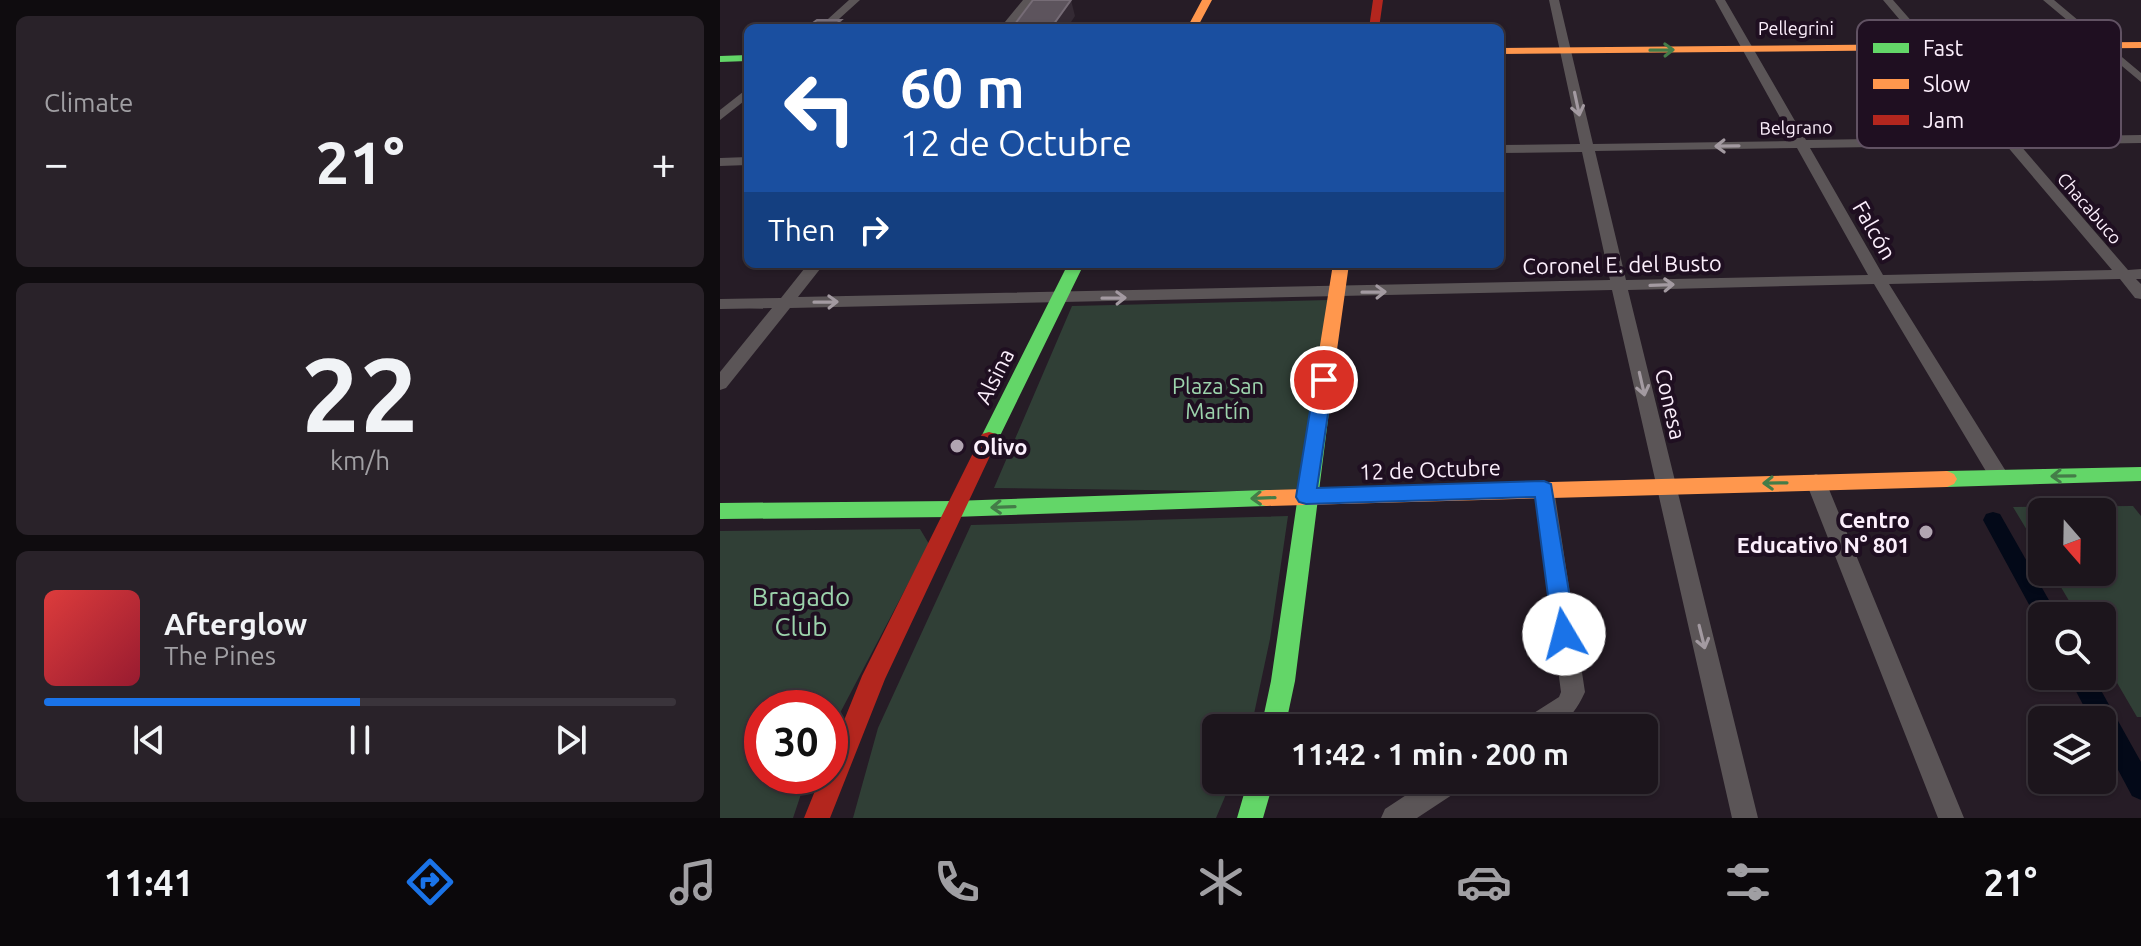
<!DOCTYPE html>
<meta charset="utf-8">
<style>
:root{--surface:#1c151c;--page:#292229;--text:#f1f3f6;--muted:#a09fa3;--line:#3a343b;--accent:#1a73e8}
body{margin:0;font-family:Ubuntu,sans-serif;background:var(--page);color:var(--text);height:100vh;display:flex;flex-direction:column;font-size:30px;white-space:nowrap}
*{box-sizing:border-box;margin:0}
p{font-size:26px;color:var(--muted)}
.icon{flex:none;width:44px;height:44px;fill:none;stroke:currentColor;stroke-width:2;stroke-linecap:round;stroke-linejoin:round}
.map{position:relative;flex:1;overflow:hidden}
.side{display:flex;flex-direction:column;gap:16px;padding:16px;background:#0f0c0f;width:720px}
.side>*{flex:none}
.banner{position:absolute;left:24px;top:24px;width:760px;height:244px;border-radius:12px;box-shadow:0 2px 6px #0004,0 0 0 2px var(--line);background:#1a4fa0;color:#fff;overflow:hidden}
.needle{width:52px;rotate:160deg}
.tools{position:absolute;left:1308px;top:498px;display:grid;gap:16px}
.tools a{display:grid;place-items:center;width:88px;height:88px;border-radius:12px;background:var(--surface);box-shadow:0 2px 6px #0004,0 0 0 2px var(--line);font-size:40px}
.speed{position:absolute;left:24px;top:690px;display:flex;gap:16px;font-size:40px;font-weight:700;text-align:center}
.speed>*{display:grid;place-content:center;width:104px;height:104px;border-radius:50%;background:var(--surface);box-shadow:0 2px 6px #0004,0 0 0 2px var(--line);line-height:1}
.speed .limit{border:12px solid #d22;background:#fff;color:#111}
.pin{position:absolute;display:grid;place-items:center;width:68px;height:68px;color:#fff;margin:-34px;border:4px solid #fff;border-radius:50%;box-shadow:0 2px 8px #0007}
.me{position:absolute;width:88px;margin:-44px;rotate:352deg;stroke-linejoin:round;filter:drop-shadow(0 0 6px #0008)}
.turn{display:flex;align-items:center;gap:28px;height:168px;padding:0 24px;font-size:36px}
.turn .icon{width:104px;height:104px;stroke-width:2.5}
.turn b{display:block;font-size:56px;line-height:68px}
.then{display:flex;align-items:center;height:76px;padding:0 24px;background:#0003;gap:16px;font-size:30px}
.big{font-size:60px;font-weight:600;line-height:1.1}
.side .widget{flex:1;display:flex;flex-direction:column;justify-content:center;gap:12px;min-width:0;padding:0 28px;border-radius:12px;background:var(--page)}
.side .dial{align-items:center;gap:0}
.dial b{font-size:104px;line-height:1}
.song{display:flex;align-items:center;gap:24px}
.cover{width:96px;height:96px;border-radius:12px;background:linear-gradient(135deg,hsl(0 70% 55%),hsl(350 70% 35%))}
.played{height:8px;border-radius:4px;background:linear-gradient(90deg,var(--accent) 50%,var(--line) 50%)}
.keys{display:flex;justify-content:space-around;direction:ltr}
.heat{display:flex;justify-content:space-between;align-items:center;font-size:44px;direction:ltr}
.trip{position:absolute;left:482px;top:714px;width:456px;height:80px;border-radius:12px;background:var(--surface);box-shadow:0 2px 6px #0004,0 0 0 2px var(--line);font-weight:600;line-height:80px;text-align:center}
.tab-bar{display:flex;height:128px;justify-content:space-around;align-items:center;background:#0b080b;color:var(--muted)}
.tab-bar .icon{width:56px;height:56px}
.tab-bar .selected{color:var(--accent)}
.tab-bar b{font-size:36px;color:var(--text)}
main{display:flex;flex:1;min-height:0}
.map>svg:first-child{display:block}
.green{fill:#303f36}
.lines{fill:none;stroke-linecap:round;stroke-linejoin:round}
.canal{fill:#030918;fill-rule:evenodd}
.street{fill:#5b5557;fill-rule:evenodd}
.fast{fill:#63d668;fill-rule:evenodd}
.slow{fill:#ff974d;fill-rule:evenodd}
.jam{fill:#b3261e;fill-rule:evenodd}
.shaded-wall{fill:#342a34}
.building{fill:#5d545d;stroke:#766c76;stroke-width:2}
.oneway{stroke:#447c48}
.oneway2{stroke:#a39aa1}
.route{fill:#1a73e8;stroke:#114b97;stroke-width:2}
.poi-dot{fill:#b1a5b1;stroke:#1f0f21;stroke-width:3}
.labels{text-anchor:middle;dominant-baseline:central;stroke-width:8;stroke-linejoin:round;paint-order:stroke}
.far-street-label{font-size:18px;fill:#fceffc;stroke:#1f0f21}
.street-label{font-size:22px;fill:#fceffc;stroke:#1f0f21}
.park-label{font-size:22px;fill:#9cd3ac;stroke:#1f0f21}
.poi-label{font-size:22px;font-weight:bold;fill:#fceffc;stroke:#1f0f21;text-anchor:start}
.near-park-label{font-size:26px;fill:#9cd3ac;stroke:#1f0f21}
.key{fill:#1f0f21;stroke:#615263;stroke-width:2}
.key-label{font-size:22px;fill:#fceffc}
</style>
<main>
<section class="side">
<div class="widget"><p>Climate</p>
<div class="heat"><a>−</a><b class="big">21°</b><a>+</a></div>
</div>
<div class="widget dial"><b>22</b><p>km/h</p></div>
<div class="widget">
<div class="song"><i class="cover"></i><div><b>Afterglow</b><p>The Pines</p></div></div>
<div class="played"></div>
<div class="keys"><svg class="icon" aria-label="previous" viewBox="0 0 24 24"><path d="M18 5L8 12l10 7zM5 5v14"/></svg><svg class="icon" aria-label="pause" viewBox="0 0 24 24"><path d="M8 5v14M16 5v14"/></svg><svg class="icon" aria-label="next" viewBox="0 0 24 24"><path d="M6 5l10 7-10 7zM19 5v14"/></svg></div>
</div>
</section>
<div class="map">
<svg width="1421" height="818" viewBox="0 0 1421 818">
<rect width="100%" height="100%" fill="#261c26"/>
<path class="green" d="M609 300 577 492 274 488 352 306Z
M1413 506 1421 516V717H1417L1382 657V616H1358L1332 572H1382V512H1322V555L1293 507Z
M568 516 550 639 531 728H496V780H512L496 818H133L158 728 251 525Z
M200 529 209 544 110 732V708H42V776H87L73 818H0V531Z"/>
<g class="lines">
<path class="canal" d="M1273 512 1280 514 1338 616H1322V624L1319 623 1263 520 1266 514Z
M1348 676H1373L1421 762V800L1412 796 1382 740V720H1371Z"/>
<path class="street" d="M129 0H140L109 28H98Z
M303 0H313L291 28H280Z
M829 0H839L873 144 1073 141 995 0H1005L1086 140 1279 137 1163 0H1173L1293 137 1421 135V143L1300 145 1408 270 1421 269V279H1416L1421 284V299L1415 298 1400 279 1169 284 1287 473 1290 478 1287 483H1273L1154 284 908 290 1038 818H1012L892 290 70 308 6 388 0 390V372L52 308 0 309V299L61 298 88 264H104L78 297 890 280 862 152 780 153V145L860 144ZM1286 145 1392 270 1163 275 1090 148ZM1077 148 1148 275 906 280 875 151Z
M1323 0H1334L1421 73V82Z
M28 88V98L0 120V110Z
M28 157V165L0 166V158Z
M1096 474 1103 477 1106 482 1244 818H1218L1086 482 1089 477Z
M824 481 831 484 834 489 865 692C849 727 836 728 800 728L803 720 839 697 841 692 814 489 817 484Z
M709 780H745L741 789 697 818H661L665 809Z"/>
<path class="fast" d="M28 55V61L0 62V56Z
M348 264H364L276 444H262L260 439Z
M606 358 615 364 575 681 565 728H541L551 681 597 364Z
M1421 467V481L1227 487 1220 484 1217 479 1220 474 1227 471Z
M546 490 553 492 556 498 553 504 546 506 233 517 0 519V503L233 501Z
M528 780H554L543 818H517Z"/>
<path class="slow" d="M482 0H492L477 28H467Z
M1421 42V48L780 54V48Z
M613 264H629L615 364 606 370 597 364Z
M1227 471 1234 474 1237 479 1234 484 1227 487 546 506 539 504 536 498 539 492 546 490Z"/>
<path class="jam" d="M653 0H663L659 28H649Z
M269 432 276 434 278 439 165 679 110 818H84L101 776H110V755L142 676 260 439 262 434Z"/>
</g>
<path class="shaded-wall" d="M351 0 355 16 347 28H331Z
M121 20 125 28H111Z"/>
<path class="building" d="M313 0H351L331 28H292Z
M97 20H121L111 28H86Z"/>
<defs><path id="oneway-shaft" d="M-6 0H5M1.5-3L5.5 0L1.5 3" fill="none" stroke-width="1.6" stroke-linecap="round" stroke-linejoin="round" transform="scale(2)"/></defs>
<g class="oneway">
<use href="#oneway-shaft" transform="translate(942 50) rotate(-1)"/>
<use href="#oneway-shaft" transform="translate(1343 476) rotate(179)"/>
<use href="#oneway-shaft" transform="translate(1055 483) rotate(179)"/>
<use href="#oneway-shaft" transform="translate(543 498) rotate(178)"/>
<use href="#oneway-shaft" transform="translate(283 507) rotate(178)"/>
</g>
<g class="oneway2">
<use href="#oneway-shaft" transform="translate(857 104) rotate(78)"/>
<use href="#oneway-shaft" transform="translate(1007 146) rotate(179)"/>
<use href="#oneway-shaft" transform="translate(942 285) rotate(-2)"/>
<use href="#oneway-shaft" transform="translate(654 292) rotate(-1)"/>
<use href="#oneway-shaft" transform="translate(394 298) rotate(-1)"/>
<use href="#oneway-shaft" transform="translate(106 302) rotate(-1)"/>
<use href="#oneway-shaft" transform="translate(922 384) rotate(77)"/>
<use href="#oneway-shaft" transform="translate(982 637) rotate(76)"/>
</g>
<path class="route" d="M604 374 613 380 597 488 824 481 831 484 856 634 852 641 844 644 836 641 833 634 815 497 586 504 579 502 576 497 595 380Z"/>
<g class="poi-dot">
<circle cx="237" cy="446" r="8"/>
<circle cx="1206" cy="532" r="8"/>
</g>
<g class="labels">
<g class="far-street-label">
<text x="1076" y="28">Pellegrini</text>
<text transform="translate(1076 127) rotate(-1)">Belgrano</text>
<text transform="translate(1370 208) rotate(49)">Chacabuco</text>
</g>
<g class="street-label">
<text transform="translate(1155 230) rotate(60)">Falcón</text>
<text transform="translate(902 264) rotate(-1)">Coronel E. del Busto</text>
<text transform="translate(274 376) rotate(-63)">Alsina</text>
<text transform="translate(951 404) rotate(77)">Conesa</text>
<text transform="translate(710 469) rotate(-2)">12 de Octubre</text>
</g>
<g class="park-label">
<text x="498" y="385">Plaza San<tspan x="498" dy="25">Martín</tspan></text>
</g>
<g class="poi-label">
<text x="253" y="446">Olivo</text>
<text x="1190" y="519" text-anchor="end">Centro<tspan x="1190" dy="25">Educativo N° 801</tspan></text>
</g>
<g class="near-park-label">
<text x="81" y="596">Bragado<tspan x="81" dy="30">Club</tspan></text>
</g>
</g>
<rect x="1137" y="20" width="264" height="128" rx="12" class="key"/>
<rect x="1153" y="43" width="36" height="10" fill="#63d668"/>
<rect x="1153" y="79" width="36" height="10" fill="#ff974d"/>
<rect x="1153" y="115" width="36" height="10" fill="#b3261e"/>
<g class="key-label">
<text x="1203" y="56">Fast</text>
<text x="1203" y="92">Slow</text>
<text x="1203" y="128">Jam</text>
</g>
</svg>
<div class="tools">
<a><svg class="needle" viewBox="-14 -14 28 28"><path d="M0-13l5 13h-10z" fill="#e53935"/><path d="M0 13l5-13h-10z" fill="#a09fa3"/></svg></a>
<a><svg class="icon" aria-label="search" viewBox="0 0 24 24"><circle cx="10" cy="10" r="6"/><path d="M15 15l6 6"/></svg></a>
<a><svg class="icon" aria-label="layers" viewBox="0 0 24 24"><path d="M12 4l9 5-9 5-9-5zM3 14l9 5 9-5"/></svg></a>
</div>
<div class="speed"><div class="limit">30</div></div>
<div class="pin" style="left:604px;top:380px;background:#d93025"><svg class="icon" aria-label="arrive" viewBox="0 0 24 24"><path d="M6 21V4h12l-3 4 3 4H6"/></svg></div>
<svg class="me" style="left:844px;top:634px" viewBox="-20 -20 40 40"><circle r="19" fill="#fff"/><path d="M0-13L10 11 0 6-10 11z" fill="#1a73e8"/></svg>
<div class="trip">11:42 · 1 min · 200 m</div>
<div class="banner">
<div class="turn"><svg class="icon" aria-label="left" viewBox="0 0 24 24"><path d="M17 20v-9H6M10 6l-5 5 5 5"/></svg><div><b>60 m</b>12 de Octubre</div></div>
<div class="then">Then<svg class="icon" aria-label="right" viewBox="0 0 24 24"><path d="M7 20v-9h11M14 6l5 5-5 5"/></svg></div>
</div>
</div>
</main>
<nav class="tab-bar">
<b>11:41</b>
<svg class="icon selected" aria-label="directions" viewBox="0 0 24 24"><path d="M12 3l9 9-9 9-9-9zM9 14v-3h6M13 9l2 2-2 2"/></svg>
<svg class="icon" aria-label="music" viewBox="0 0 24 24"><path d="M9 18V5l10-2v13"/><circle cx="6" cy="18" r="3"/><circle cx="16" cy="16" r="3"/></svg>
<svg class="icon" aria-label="phone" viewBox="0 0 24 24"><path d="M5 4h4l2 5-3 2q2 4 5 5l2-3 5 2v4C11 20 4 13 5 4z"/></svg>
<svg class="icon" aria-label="climate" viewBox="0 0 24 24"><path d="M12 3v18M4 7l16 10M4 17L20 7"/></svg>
<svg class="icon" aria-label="car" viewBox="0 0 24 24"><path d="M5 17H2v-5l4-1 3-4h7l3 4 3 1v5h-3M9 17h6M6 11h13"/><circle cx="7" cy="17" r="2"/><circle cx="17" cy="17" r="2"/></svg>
<svg class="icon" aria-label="filters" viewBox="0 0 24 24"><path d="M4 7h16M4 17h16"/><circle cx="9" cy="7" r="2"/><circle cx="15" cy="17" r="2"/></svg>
<b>21°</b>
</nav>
